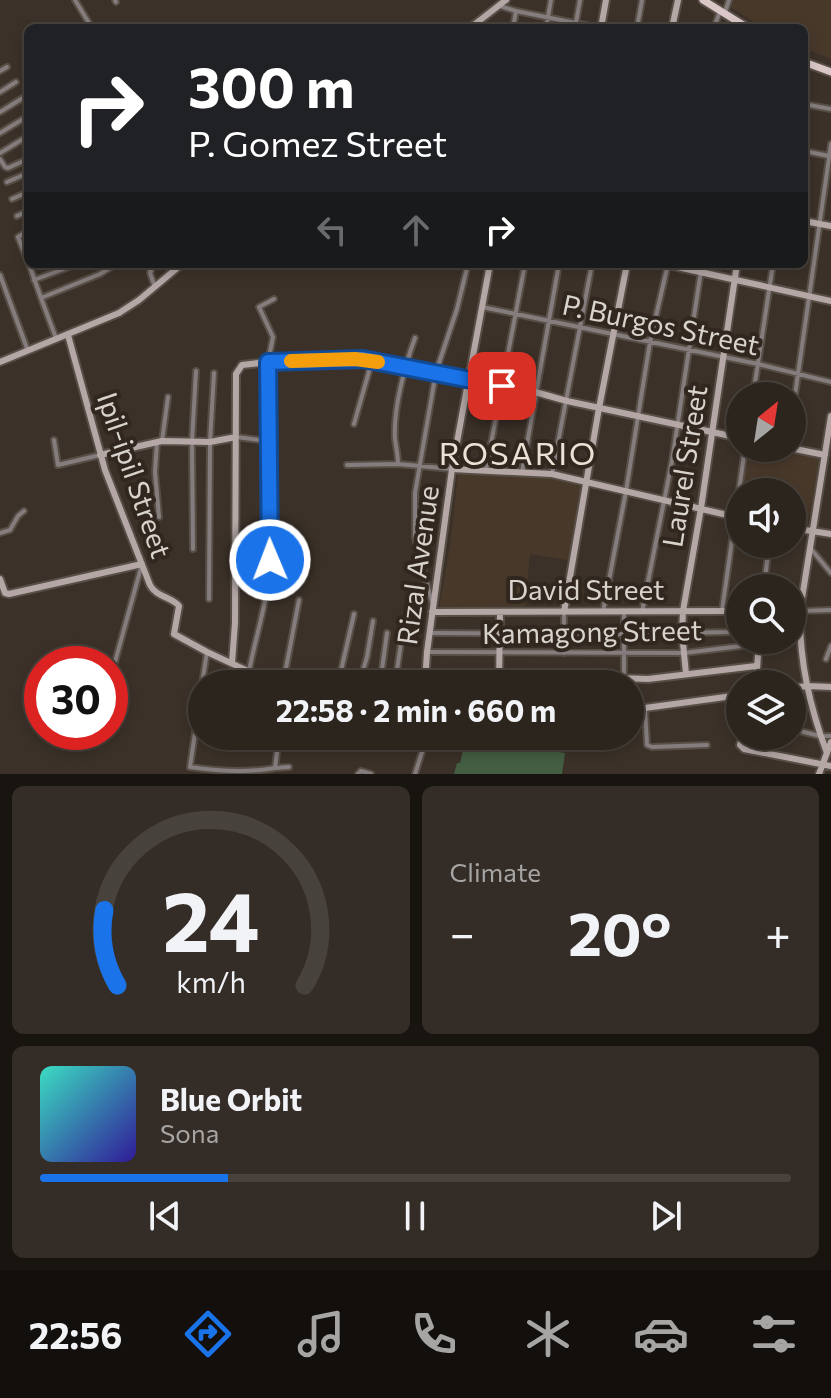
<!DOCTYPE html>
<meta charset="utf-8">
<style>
:root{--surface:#2c251e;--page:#342d27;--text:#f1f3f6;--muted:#a6a5a4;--line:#48423c;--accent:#1a73e8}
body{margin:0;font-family:Commissioner,sans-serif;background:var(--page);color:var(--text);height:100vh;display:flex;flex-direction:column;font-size:30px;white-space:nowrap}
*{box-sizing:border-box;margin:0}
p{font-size:26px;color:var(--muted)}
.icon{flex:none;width:44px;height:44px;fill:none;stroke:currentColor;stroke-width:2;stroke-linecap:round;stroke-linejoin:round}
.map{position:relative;height:774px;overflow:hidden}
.drawer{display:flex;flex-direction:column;gap:12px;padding:12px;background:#181410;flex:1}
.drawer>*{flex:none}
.guide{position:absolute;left:24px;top:24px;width:784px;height:244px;border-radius:12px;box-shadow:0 4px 12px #0003,0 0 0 2px var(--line);background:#202124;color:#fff;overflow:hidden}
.needle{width:52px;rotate:30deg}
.tools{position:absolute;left:726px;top:382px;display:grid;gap:16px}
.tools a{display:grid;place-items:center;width:80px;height:80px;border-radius:50%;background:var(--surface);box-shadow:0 4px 12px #0003,0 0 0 2px var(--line);font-size:40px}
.speed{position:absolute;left:24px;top:646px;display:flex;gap:16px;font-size:40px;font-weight:700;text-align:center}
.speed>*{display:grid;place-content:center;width:104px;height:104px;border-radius:50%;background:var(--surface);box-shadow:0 4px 12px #0003,0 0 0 2px var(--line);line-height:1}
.speed .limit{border:12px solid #d22;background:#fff;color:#111}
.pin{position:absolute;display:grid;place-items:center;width:68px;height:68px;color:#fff;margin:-34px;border-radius:16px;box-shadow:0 4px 12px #0006}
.me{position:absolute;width:88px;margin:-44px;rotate:359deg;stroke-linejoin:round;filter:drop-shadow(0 0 6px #0008)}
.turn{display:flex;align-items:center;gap:28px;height:168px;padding:0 32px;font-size:36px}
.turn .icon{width:104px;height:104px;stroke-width:2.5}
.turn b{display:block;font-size:56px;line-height:68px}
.lanes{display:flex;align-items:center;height:76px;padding:0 32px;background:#0003;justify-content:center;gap:40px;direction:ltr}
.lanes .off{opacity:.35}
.big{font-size:60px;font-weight:700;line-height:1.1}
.drawer .widget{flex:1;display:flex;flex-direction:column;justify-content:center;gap:12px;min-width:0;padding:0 28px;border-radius:12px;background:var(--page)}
.drawer .dial{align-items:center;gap:0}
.dial svg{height:208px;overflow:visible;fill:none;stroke:var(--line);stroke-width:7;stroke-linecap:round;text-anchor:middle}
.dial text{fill:var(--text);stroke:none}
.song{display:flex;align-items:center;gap:24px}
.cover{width:96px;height:96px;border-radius:12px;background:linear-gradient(135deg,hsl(170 70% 55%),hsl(250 70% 35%))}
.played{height:8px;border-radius:4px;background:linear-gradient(90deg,var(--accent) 25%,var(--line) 25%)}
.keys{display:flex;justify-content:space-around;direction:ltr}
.heat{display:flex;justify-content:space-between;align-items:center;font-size:44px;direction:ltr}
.drawer .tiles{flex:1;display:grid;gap:12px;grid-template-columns:1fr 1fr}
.widget:last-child{grid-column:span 2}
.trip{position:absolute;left:188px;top:670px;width:456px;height:80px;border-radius:40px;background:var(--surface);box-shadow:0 4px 12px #0003,0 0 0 2px var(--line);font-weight:700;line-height:80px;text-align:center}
.tabs{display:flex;height:128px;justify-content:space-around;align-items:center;background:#120f0c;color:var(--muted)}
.tabs .icon{width:56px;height:56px}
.tabs .on{color:var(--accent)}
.tabs b{font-size:36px;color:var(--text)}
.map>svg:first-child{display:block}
.built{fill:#47382a}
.green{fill:#435e43}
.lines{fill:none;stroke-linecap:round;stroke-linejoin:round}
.street-casing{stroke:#574e46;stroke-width:8}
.secondary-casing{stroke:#574e46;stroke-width:10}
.primary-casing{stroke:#574e46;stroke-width:11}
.street{stroke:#857d7d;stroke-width:4}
.secondary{stroke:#b4a7a6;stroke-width:6}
.primary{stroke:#d8c7c6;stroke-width:7}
.route-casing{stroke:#114b97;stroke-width:20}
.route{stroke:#1a73e8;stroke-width:14}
.slow{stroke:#f59e0b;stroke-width:14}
.labels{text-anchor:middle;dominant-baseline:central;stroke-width:8;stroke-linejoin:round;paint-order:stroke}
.street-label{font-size:28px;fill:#d9d3cd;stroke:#31271e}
.quarter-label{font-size:32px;letter-spacing:2px;fill:#ede0d4;stroke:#31271e}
</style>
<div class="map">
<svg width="831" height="774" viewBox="0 0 831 774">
<rect width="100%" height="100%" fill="#3b3128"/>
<path class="built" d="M733 0H831V59L804 48V28H764L731 8Z
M749 448H775L820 456 807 528 792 525V492H741Z
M458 473 540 476 585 485 572 561 530 554 525 607 439 609 451 539Z"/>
<path class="green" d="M466 738 565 753 562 774H454L457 763H460Z"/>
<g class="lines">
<g class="street-casing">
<path id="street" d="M75 0 92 28
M115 0 116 2
M500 6 516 11 600 28
M725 12 729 0
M513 28 516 11
M546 28 551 0
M575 28 580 0
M637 28 642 0
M714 28 720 11
M0 71 7 67
M0 92 16 82
M804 104 831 109
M0 112 26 96
M0 133 28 116
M804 151 829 156
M0 153 28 136
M0 159 5 167 8 168 28 159
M7 182 28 173
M12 199 28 192
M17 216 28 211
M28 231 18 237 28 262
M29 264 41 298
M146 264 151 271 150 273 155 287
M0 275 28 351
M34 280 77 264
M482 307 758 364 831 382
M56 338 41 298 100 274 116 264
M753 396 773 264
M792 416 831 144
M354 424 372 361
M236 437 268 441
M54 440 58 465 100 455
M162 441 168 397
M157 442 155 472 159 517
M398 464C398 455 396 447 395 439 393 409 405 365 415 338
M347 465 398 464 452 469
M486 470 525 264
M522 472 559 264
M552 474 592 264
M0 533 10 530 18 516 24 511
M193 549 192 441 196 371
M811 549 831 573
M764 588 769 544
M209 599 210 442 214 373
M433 605 421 564 415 537V493L436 372 457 309 468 264
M722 611 745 448
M800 611 831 610
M603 612 626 491 650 342 668 264
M624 612V678
M642 612 672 461 702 264
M429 633 623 634 732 632 734 611
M427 652 684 653 758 644
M564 653V612
M826 659 831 646
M249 671C256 635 269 597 270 560L268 362 273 337 259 307 274 299
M458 672H479L482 680 499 681
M110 673 115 662 142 564
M202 684 207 652
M283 684 299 600
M338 684 354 614
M359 684 367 657 373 621
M380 684 387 633
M395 684 402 636
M202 685 190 767C218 771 248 773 275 768L279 736
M645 708 647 745 652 747 707 745
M792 729 820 736H831
M399 736 424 743
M275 768 289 767
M358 774 361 771 371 774
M415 774 427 736"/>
</g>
<g class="secondary-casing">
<path id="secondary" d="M470 28 506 0
M601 28 606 0
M672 28 678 0
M804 221 831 226
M664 264 831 301
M68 335 105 470 150 585C156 597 172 597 179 606L174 634 207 652 261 677 334 684
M0 362 119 313 139 300 182 264
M790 448 825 455
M100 455 162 441 210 442 236 437
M452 469 552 474 740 518
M792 528 831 534
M0 579 5 593 9 594 142 564
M432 612 740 611
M564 612 599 408 627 264
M232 663 235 623 236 374 242 365 268 362 355 359 372 361 535 392 567 401 740 438
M500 674 648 679 756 666
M686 674 682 633 683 611 701 508 737 264
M425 684 427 652 452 469 490 264
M499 684 500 612
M756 684 759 640
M792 688 807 686 831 687
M630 708H645L740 695
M743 736 740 745 744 749 831 766
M827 753C810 708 799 659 800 611L831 416
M819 774 831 742"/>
</g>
<g class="primary-casing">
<path id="primary" d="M703 0 748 28
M804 62 831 72"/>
</g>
<use href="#street" class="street"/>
<use href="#secondary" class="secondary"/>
<use href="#primary" class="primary"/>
</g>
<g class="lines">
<g class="route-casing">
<path id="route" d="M270 560 268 362 363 359 502 386"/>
</g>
<use href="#route" class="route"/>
<path class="slow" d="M291 361 355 359 378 362"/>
</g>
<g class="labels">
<g class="street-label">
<text transform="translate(661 324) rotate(12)">P. Burgos Street</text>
<text transform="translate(684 466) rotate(-81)">Laurel Street</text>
<text transform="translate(135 475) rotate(71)">Ipil-ipil Street</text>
<text transform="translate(417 565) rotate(-82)">Rizal Avenue</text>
<text x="586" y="589">David Street</text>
<text transform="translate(592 631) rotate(-1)">Kamagong Street</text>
</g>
<g class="quarter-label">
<text x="518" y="452">ROSARIO</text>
</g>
</g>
</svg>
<div class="tools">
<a><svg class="needle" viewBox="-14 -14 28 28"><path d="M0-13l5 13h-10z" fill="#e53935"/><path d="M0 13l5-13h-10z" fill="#a6a5a4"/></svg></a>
<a><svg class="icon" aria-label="sound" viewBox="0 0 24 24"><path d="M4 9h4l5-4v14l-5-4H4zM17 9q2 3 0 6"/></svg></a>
<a><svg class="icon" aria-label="search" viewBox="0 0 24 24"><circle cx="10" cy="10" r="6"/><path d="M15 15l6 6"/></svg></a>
<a><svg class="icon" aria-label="layers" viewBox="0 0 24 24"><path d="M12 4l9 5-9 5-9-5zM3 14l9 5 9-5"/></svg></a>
</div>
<div class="speed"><div class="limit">30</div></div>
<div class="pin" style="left:502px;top:386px;background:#d93025"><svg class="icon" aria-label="arrive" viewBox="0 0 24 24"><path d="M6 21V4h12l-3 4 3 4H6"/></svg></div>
<svg class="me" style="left:270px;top:560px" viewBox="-20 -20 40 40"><circle r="17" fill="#1a73e8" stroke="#fff" stroke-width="3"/><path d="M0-11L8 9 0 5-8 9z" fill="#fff"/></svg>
<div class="trip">22:58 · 2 min · 660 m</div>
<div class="guide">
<div class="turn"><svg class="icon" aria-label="right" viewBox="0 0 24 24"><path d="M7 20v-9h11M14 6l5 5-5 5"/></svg><div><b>300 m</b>P. Gomez Street</div></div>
<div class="lanes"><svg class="icon off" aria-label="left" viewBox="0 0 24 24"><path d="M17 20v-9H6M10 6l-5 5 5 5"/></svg><svg class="icon off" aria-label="ahead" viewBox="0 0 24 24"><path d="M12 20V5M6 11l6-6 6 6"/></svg><svg class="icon" aria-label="right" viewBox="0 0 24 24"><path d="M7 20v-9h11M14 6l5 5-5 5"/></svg></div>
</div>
</div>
<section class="drawer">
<div class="tiles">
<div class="widget dial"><svg viewBox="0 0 100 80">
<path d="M14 69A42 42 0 1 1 86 69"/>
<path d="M14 69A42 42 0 0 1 9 40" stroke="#1a73e8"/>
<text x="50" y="56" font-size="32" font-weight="700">24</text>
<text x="50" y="72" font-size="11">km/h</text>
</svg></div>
<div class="widget"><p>Climate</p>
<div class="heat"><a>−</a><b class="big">20°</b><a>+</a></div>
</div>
<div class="widget">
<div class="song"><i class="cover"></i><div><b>Blue Orbit</b><p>Sona</p></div></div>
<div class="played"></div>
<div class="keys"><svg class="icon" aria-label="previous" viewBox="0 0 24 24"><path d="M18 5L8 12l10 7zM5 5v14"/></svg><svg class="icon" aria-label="pause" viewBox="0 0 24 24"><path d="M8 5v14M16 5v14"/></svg><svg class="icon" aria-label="next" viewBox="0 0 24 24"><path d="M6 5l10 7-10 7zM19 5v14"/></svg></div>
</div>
</div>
</section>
<nav class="tabs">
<b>22:56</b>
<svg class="icon on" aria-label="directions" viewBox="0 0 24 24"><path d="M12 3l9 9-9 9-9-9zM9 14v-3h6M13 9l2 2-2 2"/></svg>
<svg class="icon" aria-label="music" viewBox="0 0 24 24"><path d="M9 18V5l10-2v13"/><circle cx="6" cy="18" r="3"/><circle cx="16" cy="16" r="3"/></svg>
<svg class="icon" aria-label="phone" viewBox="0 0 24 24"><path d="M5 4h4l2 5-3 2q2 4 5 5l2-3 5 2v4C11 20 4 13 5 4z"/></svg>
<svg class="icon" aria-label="climate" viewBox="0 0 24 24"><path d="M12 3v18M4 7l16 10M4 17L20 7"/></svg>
<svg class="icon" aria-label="car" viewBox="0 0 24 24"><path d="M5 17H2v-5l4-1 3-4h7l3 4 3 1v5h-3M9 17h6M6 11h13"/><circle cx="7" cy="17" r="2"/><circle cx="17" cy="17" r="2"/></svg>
<svg class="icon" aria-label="filters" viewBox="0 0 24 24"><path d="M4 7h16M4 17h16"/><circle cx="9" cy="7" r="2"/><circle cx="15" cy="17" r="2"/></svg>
</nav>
